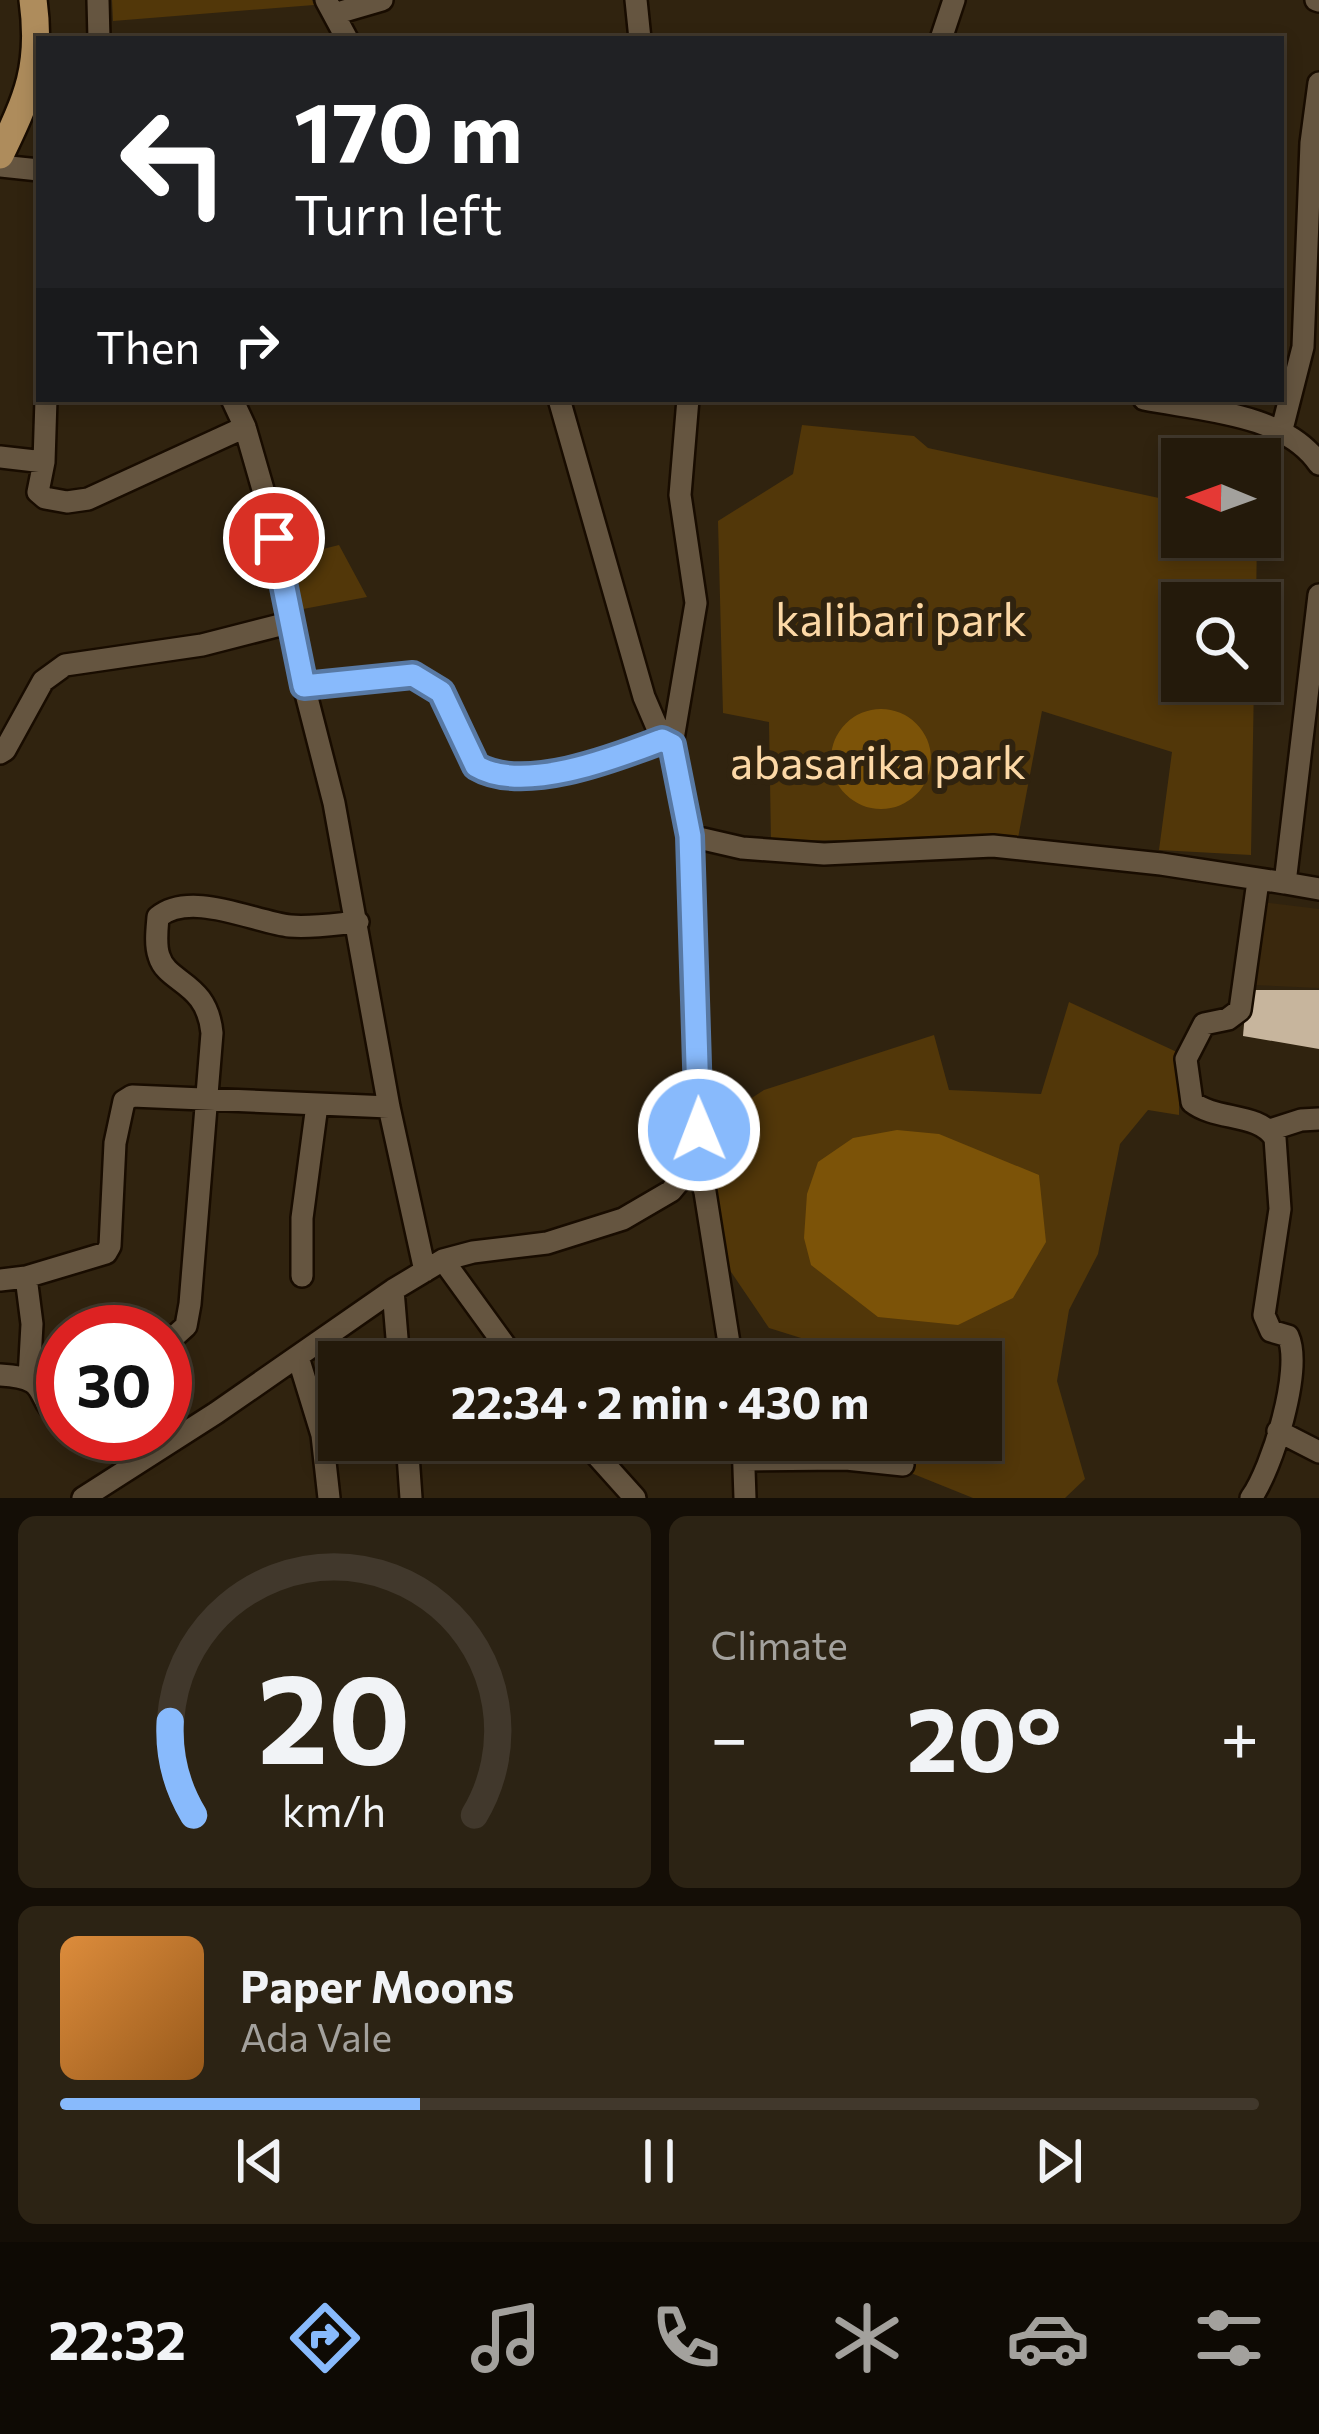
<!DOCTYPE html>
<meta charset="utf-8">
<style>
:root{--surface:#241a0b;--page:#2c2314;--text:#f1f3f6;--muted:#a3a19d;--line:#41382c;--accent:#88bafc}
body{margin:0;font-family:Commissioner,sans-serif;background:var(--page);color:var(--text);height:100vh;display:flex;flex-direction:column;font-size:45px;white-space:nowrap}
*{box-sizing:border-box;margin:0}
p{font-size:39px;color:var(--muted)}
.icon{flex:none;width:66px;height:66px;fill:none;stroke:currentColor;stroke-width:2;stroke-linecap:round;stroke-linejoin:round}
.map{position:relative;height:1498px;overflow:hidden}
.drawer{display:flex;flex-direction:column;gap:18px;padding:18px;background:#140e06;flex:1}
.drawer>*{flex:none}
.guide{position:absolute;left:36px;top:36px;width:1248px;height:366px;border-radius:0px;box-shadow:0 6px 18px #0003,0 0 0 3px var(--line);background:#202124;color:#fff;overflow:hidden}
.needle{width:78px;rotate:271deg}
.fabs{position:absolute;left:1161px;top:438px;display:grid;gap:24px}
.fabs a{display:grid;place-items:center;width:120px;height:120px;border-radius:0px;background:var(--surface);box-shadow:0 6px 18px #0003,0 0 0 3px var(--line);font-size:60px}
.speed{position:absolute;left:36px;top:1305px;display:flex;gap:24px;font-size:60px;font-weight:700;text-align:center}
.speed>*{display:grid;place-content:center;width:156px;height:156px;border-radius:50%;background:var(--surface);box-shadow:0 6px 18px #0003,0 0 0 3px var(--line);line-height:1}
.speed .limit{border:18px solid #d22;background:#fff;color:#111}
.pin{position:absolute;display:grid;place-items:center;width:102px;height:102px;color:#fff;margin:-51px;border:6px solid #fff;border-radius:50%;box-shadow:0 3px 12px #0007}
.me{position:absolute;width:132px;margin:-66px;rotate:359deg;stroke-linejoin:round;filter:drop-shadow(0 0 9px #0008)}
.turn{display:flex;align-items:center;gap:42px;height:252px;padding:0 60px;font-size:54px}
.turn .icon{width:156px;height:156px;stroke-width:2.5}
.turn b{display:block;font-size:84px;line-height:102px}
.then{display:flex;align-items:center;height:114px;padding:0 60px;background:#0003;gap:24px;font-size:45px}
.big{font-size:90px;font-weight:700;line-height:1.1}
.drawer .tile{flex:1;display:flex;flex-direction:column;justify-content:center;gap:18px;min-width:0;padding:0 42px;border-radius:18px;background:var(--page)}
.drawer .dial{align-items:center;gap:0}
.dial svg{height:312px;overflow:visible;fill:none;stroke:var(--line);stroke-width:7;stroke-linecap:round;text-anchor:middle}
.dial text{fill:var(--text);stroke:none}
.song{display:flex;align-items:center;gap:36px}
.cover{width:144px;height:144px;border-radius:18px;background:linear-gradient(135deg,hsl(30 70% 55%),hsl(30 70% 35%))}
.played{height:12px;border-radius:6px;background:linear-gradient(90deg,var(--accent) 30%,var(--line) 30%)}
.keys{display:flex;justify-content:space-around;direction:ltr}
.heat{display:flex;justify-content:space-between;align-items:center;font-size:66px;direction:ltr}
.drawer .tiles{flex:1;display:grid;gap:18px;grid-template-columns:1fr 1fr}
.tile:last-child{grid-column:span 2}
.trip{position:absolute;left:318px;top:1341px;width:684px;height:120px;border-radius:0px;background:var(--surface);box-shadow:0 6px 18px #0003,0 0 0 3px var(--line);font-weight:700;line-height:120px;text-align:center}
.tab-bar{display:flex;height:192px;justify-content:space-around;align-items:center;background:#0e0a04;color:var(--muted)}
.tab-bar .icon{width:84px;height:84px}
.tab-bar .active{color:var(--accent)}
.tab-bar b{font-size:54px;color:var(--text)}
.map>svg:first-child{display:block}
.built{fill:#3a280d}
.green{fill:#523709}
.water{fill:#7c5308}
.building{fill:#c7b59d}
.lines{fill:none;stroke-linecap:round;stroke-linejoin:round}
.minor-casing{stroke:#180c00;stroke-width:26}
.major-casing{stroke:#180c00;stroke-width:32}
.minor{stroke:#655540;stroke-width:21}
.major{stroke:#ae8c5c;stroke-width:27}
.route-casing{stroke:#5879a4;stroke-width:30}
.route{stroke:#88bafc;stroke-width:21}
.labels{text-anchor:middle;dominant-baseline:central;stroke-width:12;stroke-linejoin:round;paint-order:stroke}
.park-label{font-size:45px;fill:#fcd8a6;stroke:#30230f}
</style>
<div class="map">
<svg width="1319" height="1498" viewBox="0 0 1319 1498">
<rect width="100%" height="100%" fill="#30230f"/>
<path class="built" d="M1261 902 1319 909V988L1253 985Z"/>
<path class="green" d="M112 0H312L314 5 113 21Z
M802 425 914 436 928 448 1182 503V537H1257L1256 603H1182V681H1254L1251 855 1159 850 1172 752 1042 711 1018 838 771 841 769 722 723 713 718 521 793 474Z
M339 545 367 597 303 609 289 599 283 559Z
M1069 1002 1179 1053V1115L1148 1110 1120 1144 1098 1254 1069 1310 1057 1381 1085 1479 1065 1498H973L906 1471 907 1440H981V1362H878L769 1328 704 1232 711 1211 709 1155 718 1120 764 1090 934 1035 949 1090 1041 1094Z"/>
<path class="water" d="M831 759a50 50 0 1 1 100 0a50 50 0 1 1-100 0Z
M897 1130 939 1134 1039 1175 1046 1242 1013 1298 958 1325 878 1317 811 1265 804 1238 807 1194 818 1162 853 1138Z"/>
<path class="building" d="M1247 990H1319V1049L1243 1036Z"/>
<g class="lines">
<g class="minor-casing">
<path id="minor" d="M98 0 99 39
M326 0 347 39
M636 0 640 39
M1316 0 1319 1
M334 14 382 0
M941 39 954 0
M0 166 39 170
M232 399 245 427 264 493 304 686 334 803 389 1107 425 1271
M559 399 644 697 662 739 671 745
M1144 399C1198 410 1285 413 1319 464
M1281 433 1303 347 1311 143 1319 83
M0 457 44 462 38 492 45 498 67 502 88 499 245 427
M44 462 46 399
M304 686 413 675 441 692 475 766C523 794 614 758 662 739
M0 753 5 750 43 681 65 665 202 645 292 622
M690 836 742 848 824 854 993 846 1161 864 1285 883 1319 595
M1285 883 1319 889
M1270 1130 1301 1120 1319 1119
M696 1161 705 1192 732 1362
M443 1260 517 1362
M302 1276V1218L317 1105
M26 1277 32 1324 29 1378
M0 1280 26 1277 106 1253 110 1246 115 1143 124 1101 132 1096 389 1107
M393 1290 399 1362
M165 1345 186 1326 190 1304 212 1033C207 981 167 984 159 956 155 945 157 929 158 917 191 890 254 922 290 926 312 928 336 924 358 922
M298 1357 322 1435 329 1498
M0 1375C56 1378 30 1398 63 1419
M1278 1431 1319 1452
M407 1440 411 1498
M583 1440 635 1498
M743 1440 745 1498
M745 1460 846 1459 903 1465
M83 1498 216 1413 393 1290 443 1260 473 1252 547 1243 623 1219 671 1191 696 1161 700 1107 690 836 672 745 696 603 680 495 688 399
M1251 1498C1272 1469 1303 1369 1288 1336L1271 1331 1264 1315 1280 1209 1275 1138C1258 1112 1216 1121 1192 1102L1186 1059 1204 1024 1228 1019 1240 1010 1258 881"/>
</g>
<g class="major-casing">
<path id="major" d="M0 155C28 97 42 66 33 0"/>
</g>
<use href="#minor" class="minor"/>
<use href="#major" class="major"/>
</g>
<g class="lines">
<g class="route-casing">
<path id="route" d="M274 538 304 686 413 675 441 692 476 766C523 794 615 758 662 740L672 745 690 836 699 1130"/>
</g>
<use href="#route" class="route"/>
</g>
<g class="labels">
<g class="park-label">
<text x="901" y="617">kalibari park</text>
<text x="878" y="760">abasarika park</text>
</g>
</g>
</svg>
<div class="fabs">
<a><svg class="needle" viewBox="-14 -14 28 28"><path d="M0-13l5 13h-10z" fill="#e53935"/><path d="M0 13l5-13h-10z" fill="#a3a19d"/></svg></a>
<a><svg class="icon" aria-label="search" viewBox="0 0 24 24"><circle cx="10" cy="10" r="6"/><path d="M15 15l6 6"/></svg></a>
</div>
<div class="speed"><div class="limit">30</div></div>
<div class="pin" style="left:274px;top:538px;background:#d93025"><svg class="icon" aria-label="arrive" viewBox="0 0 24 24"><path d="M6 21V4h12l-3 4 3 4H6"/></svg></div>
<svg class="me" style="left:699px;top:1130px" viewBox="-20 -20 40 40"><circle r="17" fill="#88bafc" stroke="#fff" stroke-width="3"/><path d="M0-11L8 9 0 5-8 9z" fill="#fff"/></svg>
<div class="trip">22:34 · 2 min · 430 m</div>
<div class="guide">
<div class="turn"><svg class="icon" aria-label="left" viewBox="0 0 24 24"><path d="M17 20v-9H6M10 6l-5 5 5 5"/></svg><div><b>170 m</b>Turn left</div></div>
<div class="then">Then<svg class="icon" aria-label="right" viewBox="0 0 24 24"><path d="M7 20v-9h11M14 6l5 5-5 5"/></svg></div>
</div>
</div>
<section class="drawer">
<div class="tiles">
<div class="tile dial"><svg viewBox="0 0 100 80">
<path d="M14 69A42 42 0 1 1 86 69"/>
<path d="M14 69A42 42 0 0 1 8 45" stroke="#88bafc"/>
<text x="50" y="56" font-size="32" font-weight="700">20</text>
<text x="50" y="72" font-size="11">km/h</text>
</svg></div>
<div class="tile"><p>Climate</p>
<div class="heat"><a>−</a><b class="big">20°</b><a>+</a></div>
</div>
<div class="tile">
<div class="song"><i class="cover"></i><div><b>Paper Moons</b><p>Ada Vale</p></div></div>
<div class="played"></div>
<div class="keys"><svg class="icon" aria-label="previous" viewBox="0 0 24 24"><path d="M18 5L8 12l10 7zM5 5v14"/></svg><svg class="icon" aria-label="pause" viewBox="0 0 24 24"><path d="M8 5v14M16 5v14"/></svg><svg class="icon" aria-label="next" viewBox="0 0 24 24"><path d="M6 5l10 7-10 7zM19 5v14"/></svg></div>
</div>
</div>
</section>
<nav class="tab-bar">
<b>22:32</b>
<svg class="icon active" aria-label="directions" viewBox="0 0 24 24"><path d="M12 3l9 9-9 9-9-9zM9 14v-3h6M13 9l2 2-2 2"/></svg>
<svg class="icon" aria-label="music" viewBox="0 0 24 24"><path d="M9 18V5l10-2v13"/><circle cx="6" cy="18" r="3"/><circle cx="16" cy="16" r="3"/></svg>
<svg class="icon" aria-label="phone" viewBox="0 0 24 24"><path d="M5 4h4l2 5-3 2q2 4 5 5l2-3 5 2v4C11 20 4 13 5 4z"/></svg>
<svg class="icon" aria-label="climate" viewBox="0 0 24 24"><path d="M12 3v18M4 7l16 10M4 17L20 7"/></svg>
<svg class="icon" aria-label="car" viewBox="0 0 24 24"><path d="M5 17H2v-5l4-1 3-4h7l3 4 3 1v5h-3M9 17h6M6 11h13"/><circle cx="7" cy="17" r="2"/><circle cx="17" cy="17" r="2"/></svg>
<svg class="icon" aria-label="filters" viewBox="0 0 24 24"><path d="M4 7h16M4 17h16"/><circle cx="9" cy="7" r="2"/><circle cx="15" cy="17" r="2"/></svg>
</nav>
